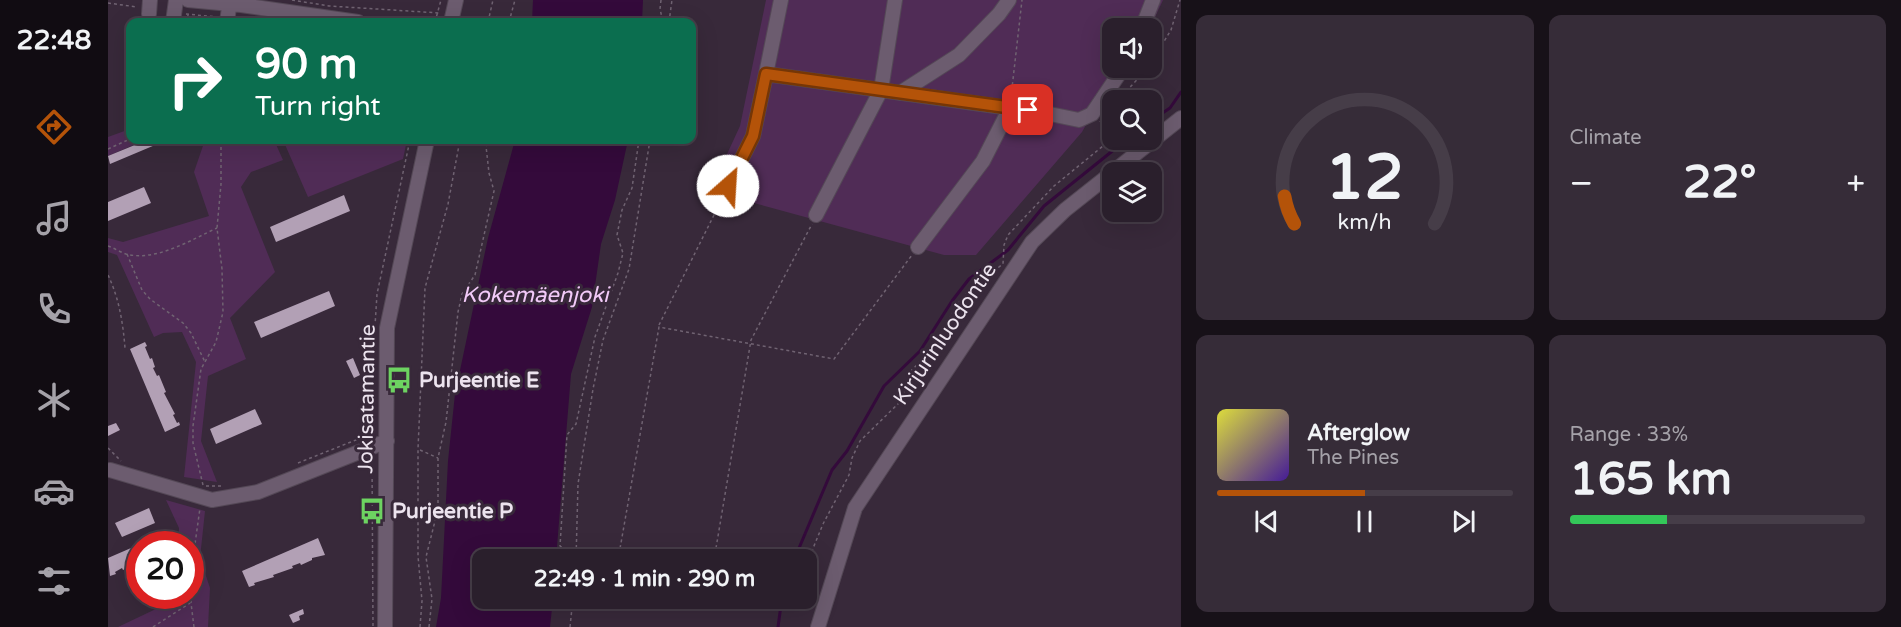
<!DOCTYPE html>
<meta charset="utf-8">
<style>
:root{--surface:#2a1f2c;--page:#362c38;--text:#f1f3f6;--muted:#a5a2a9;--line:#463d48;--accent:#b45309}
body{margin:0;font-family:"Varela Round",sans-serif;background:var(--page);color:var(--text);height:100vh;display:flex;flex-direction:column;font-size:22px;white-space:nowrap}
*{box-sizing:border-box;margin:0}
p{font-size:20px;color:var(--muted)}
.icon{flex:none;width:33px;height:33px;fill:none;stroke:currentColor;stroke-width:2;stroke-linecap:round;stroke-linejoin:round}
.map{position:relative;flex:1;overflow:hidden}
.side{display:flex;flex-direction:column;gap:15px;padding:15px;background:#171118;width:720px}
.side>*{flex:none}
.banner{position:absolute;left:18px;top:18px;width:570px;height:126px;border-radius:12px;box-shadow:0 6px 24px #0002,0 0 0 2px var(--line);background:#0b6e4f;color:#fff;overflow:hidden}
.fabs{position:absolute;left:994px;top:18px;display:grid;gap:12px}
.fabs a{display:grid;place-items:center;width:60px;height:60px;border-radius:12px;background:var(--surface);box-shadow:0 6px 24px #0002,0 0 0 2px var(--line);font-size:30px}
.speed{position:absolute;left:18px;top:531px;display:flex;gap:12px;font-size:30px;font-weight:700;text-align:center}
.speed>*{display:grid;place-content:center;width:78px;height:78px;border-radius:50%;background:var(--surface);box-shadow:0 6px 24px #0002,0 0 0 2px var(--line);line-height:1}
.speed .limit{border:9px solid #d22;background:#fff;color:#111}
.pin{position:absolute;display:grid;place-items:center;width:51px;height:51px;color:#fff;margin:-26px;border-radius:12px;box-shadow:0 3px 9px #0006}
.me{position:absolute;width:66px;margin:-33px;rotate:26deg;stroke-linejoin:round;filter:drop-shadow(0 0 4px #0008)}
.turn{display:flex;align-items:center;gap:21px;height:126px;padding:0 30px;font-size:27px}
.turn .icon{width:78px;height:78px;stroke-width:2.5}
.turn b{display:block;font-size:42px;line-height:51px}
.big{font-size:45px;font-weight:700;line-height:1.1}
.side .widget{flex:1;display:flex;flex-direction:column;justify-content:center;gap:9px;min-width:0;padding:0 21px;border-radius:12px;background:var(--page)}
.side .dial{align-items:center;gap:0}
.dial svg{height:156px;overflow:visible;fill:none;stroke:var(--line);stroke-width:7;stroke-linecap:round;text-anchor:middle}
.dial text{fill:var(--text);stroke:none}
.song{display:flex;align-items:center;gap:18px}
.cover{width:72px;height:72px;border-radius:9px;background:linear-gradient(135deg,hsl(60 70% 55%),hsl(260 70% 35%))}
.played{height:6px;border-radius:3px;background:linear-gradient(90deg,var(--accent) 50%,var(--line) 50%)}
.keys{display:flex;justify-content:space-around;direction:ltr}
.heat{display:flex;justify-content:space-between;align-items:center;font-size:33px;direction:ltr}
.charge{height:9px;border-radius:4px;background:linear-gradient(90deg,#34c759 33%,var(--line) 0)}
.side .tiles{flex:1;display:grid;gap:15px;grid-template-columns:repeat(2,1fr)}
.trip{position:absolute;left:364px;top:549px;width:345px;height:60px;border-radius:12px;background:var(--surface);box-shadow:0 6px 24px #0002,0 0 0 2px var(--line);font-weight:700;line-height:60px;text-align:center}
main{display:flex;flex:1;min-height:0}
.dock{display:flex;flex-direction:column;width:108px;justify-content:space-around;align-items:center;background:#110c12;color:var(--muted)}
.dock .icon{width:42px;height:42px}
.dock .active{color:var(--accent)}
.dock b{font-size:27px;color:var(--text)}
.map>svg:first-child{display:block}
.green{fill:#502c56}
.water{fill:#340a3b}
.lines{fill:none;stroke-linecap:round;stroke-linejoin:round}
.stream{stroke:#340a3b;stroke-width:3}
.building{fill:#b2a0b5}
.minor-casing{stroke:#544856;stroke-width:16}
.path{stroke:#706372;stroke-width:1.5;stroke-dasharray:3 3;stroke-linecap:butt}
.minor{stroke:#6c5c6f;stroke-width:14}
.route-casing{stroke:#753606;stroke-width:15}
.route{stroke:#b45309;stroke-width:10}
.labels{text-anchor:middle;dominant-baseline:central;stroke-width:6;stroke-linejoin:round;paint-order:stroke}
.street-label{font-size:21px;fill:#ece3ee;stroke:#38293a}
.poi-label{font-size:21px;font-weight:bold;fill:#ece3ee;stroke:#38293a;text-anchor:start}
.water-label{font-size:22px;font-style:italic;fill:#f2caf8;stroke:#38293a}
</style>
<main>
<nav class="dock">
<b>22:48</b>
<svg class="icon active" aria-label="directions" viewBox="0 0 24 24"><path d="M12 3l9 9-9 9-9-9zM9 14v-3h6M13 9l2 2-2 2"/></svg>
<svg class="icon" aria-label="music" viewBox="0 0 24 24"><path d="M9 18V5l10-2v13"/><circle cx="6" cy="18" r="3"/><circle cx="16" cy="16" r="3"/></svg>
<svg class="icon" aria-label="phone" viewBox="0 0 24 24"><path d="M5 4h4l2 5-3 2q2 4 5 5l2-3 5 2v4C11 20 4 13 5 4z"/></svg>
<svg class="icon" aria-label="climate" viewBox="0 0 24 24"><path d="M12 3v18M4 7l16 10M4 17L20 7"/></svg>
<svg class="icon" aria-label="car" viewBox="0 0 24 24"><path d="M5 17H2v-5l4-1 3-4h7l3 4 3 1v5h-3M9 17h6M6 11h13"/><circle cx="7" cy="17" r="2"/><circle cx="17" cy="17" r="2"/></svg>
<svg class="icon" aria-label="filters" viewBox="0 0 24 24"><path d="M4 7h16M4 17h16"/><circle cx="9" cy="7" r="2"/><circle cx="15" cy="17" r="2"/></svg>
</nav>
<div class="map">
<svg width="1073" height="627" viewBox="0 0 1073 627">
<rect width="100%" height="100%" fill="#38293a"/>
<path class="green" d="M658 0H1055L1042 28H1005V68H1020L984 114 974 132 868 255H836L602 191 632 126Z
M22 129V140H37L0 156V137Z
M97 140H166L175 160 143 172 133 187 167 272 122 318 138 359 100 376 93 441 109 482 76 477 88 362 74 332 55 333 46 337 9 255 0 252V238L15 242 101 216 86 172Z
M175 140H194L197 145 210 140H299L295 159 200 197Z
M58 500 97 511 92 558 102 588 100 627H10L71 598V596H82V544H71V528Z"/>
<path class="water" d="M425 0H535L534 22H424Z
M407 140H520L507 200 493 244 484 307 463 374 448 559 375 560V598L445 599 442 627H328L333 598 340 461 347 394 380 238Z"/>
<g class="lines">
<path class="stream" d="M1044 120 1062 108 1073 92
M686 560 724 470 739 451 776 386 812 351 844 301 861 279 900 250 936 206 1018 140
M670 627 674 598"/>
</g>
<path class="building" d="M39 140H59L2 164 0 156Z
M36 187 43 203 0 221V202Z
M236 195 242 211 168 242 162 227Z
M221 291 227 306 153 338 146 322Z
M37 342 39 346 37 347 42 359 44 358 47 367 45 368 49 376 51 375 58 392 56 393 67 414 65 415 69 423 71 422 72 425 57 432 22 349Z
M245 358 252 375 246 378 238 361Z
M147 409 154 424 108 444 102 429Z
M8 423 12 430 0 436V426Z
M41 508 47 523 14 537 7 523Z
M53 535 57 544H32V561L15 570 14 568 7 572 8 574 2 576 0 558Z
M210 538 217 555 204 558V560L193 565 192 563 184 566 185 568 165 575 166 577 146 583 147 585 141 587 134 571Z
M195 609 196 614 191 616 192 620 185 623 181 615Z"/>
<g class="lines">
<g class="minor-casing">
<path id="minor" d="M80 0 133 5 250 22
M673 0 658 74 937 113 971 120 984 114 1015 68
M41 14 42 0
M65 22 68 0
M119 22 122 0
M343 22 348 0
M1034 28 1045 0
M792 93 851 55 891 14 901 0
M620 186 645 136 658 74
M708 215 773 90 787 0
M810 247 875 161 902 108
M2 470 104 500 150 492 279 441
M277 627 279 328 319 140
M710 627 747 508 924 242 957 210 1073 118"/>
</g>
<path class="path" d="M184 0 221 6 332 13
M553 0 552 9 555 22
M0 3 29 7
M78 14 109 17
M354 19 365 22
M132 20 148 22
M79 22 80 15
M327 22 333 0
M380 22 385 0
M401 22 407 0
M561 22 564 0
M1044 61 1063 30 1072 0
M903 97 914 0
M1010 100 1040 68
M992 121 1005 136
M1008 140 1014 148
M0 149 22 139
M0 246C6 248 12 252 18 254 47 262 83 240 109 228
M19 254 34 290 42 299 75 323 83 333 97 362
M0 275C11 298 15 323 17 348
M551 325 616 195
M264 435V374L269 294 302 140
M0 448 13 461
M312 450 330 458
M264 461 265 627
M190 463 263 434
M95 485 85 443V426L93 369 108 342 115 312 114 269 109 228 113 184V140
M98 486H114
M468 560 470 484 485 389 495 340 521 269 542 140
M493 560 462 553 452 546 459 435 468 424 487 337 510 273 515 253 509 235 514 210 524 188 531 140
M510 560 551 327 726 359 804 255
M606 560 643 340 704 224
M699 563 715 524 741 475 744 458 752 441 794 400 803 371 825 348 849 305 862 289 895 264 896 245 900 235 946 186 995 146 998 127 1005 106
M699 593 707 595
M45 627 82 603
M86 627 83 603 87 544 92 508
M312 627 314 601 310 556V449L317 288 340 204 352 140
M321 627 324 599 318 557 330 509V458L338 422 350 312 354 294 367 275 386 191 381 173 378 146 380 140
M462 627 465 598"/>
<use href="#minor" class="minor"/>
</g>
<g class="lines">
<g class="route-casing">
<path id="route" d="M620 186 645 136 658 74 920 110"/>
</g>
<use href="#route" class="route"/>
</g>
<defs>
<g id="bus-bare" transform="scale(2.07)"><path d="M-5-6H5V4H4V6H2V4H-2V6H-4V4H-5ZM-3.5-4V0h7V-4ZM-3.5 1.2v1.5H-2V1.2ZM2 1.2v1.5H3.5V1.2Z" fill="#6dd361" stroke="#38293a" stroke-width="2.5" paint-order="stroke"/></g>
</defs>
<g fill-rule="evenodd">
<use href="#bus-bare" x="291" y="380"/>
<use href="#bus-bare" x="264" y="511"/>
</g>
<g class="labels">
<g class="street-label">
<text transform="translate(837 334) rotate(-56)">Kirjurinluodontie</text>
<text transform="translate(259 399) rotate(-89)">Jokisatamantie</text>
</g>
<g class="poi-label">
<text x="311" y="380">Purjeentie E</text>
<text x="284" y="511">Purjeentie P</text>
</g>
<g class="water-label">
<text x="427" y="295">Kokemäenjoki</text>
</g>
</g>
</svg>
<div class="fabs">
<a><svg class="icon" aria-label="sound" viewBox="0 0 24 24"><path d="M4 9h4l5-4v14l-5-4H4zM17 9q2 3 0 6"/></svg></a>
<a><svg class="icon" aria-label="search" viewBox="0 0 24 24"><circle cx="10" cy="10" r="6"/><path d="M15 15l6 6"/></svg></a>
<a><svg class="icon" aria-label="layers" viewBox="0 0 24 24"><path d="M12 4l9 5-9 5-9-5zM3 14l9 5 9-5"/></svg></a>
</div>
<div class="speed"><div class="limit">20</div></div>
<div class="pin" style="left:920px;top:110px;background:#d93025"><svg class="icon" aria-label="arrive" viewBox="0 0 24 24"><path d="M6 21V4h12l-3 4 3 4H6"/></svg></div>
<svg class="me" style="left:620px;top:186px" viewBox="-20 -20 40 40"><circle r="19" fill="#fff"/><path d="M0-13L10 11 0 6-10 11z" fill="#b45309"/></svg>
<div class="trip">22:49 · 1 min · 290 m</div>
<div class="banner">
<div class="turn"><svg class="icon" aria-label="right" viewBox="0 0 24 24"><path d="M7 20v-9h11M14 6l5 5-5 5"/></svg><div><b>90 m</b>Turn right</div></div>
</div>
</div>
<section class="side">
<div class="tiles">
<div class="widget dial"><svg viewBox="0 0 100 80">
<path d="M14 69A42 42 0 1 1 86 69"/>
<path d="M14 69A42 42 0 0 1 9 55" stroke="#b45309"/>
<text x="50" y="56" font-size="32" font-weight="700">12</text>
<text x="50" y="72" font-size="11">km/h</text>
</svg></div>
<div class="widget"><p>Climate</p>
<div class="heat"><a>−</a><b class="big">22°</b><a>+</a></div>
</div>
<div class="widget">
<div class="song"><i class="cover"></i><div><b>Afterglow</b><p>The Pines</p></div></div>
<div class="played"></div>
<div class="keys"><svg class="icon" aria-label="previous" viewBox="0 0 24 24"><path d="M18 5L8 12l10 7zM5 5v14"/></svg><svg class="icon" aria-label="pause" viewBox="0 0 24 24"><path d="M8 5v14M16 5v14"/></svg><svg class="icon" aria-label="next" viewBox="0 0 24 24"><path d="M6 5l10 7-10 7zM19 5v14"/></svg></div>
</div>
<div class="widget"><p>Range · 33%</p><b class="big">165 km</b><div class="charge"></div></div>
</div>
</section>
</main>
